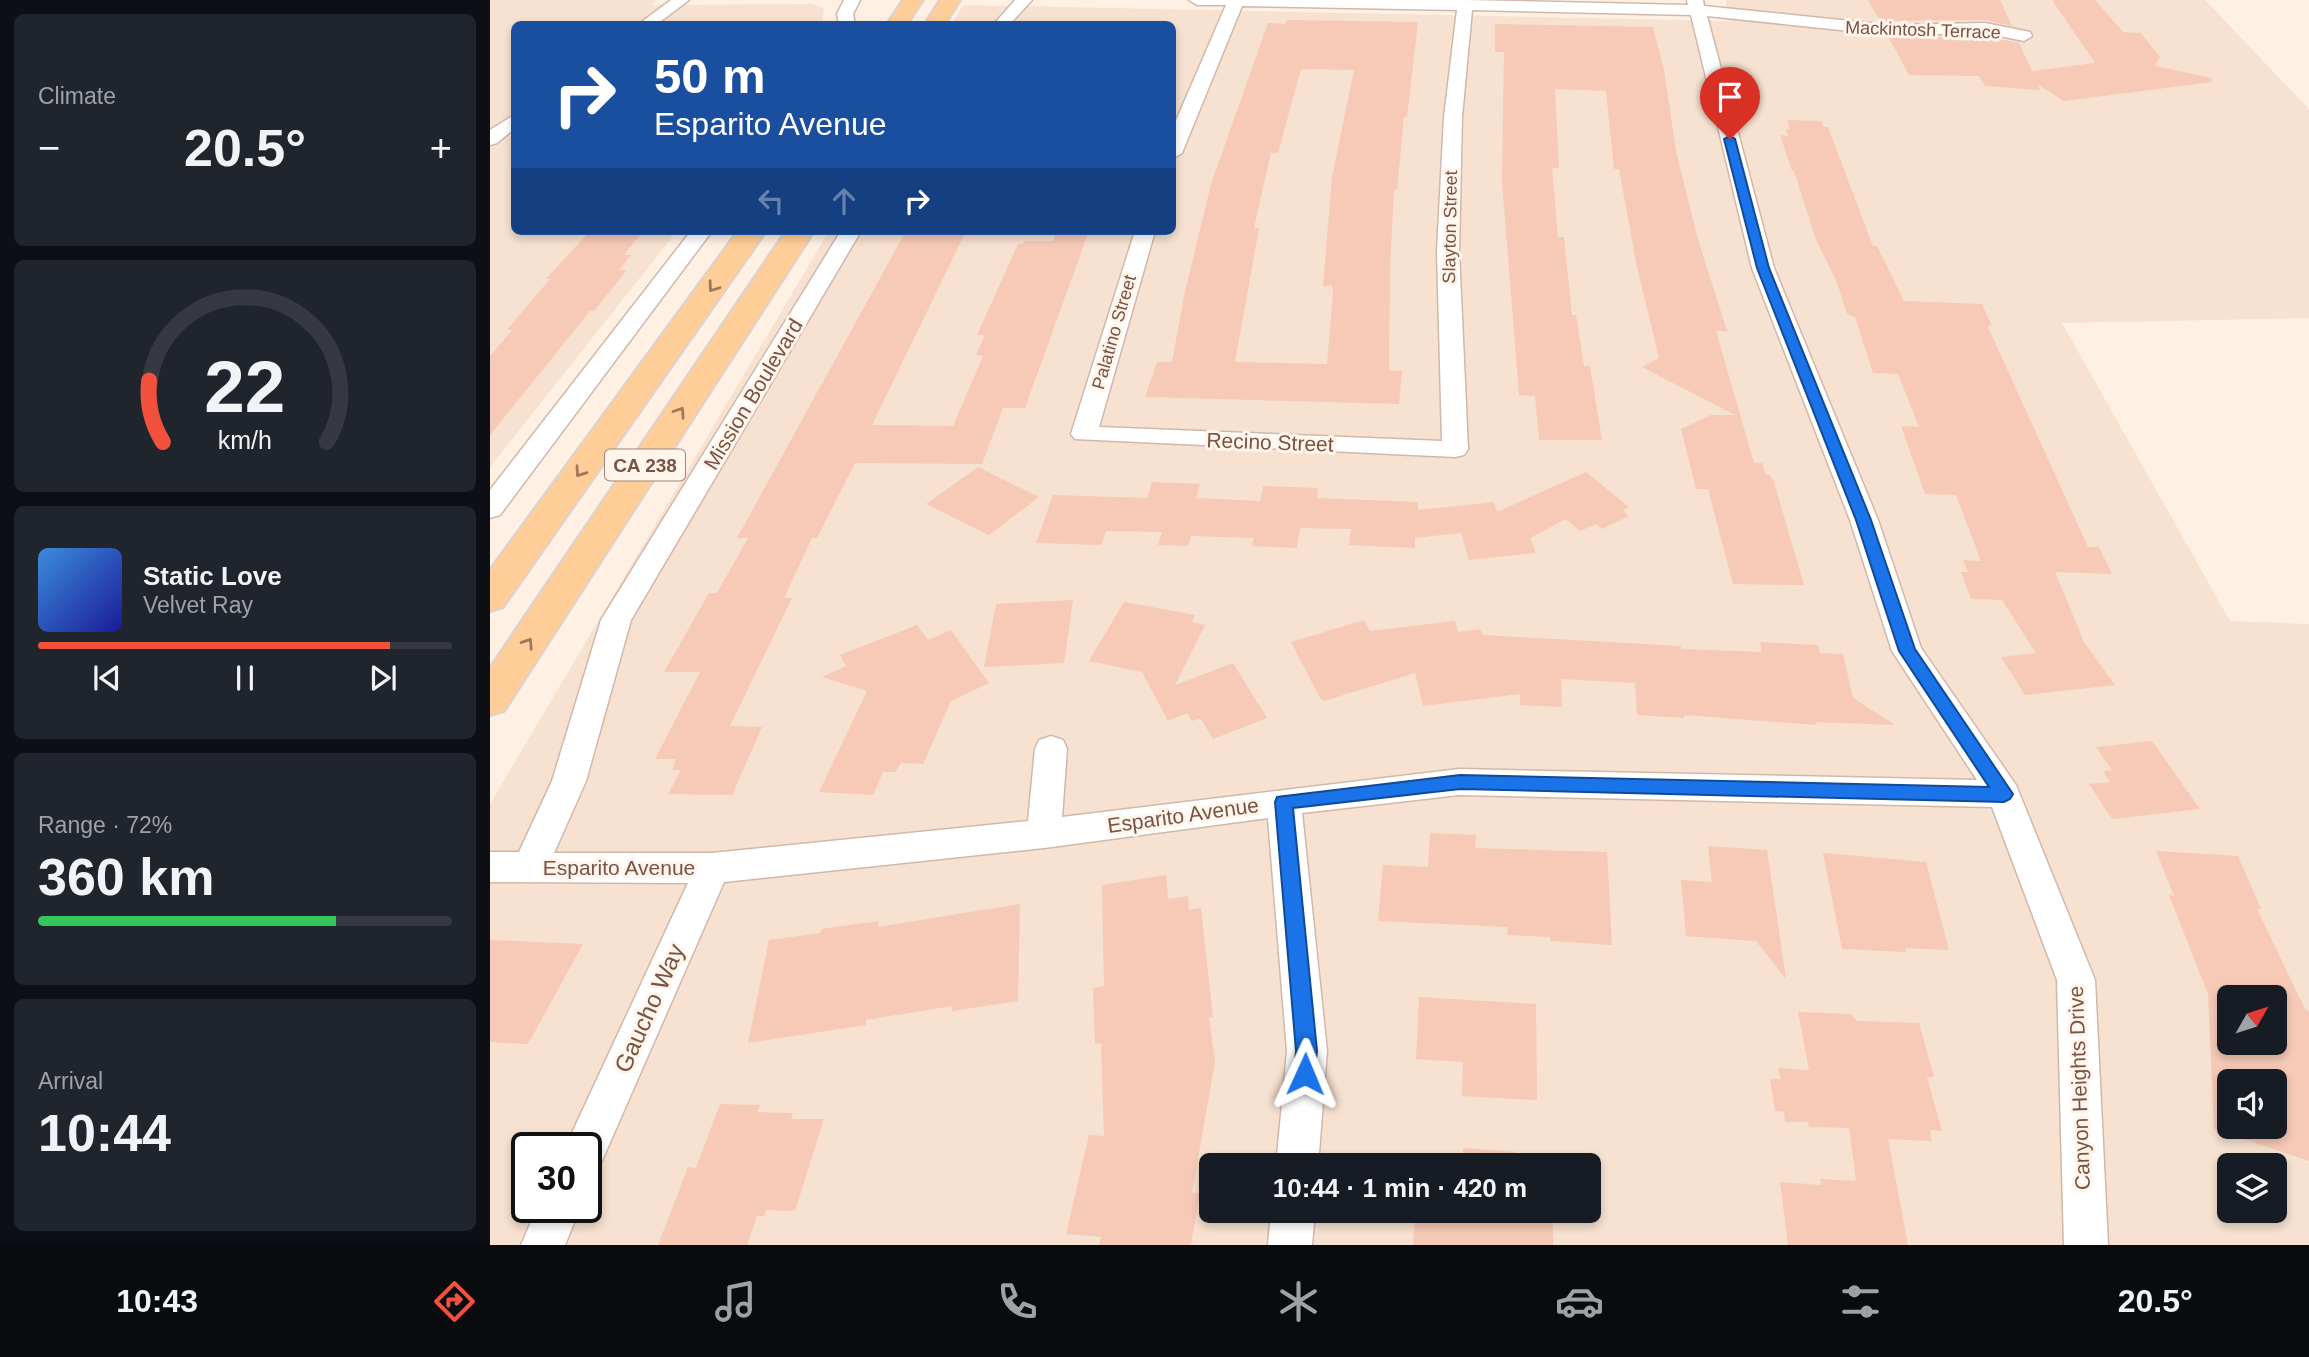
<!DOCTYPE html>
<meta charset="utf-8">
<style>
:root{--surface:#171b24;--page:#20242c;--text:#f1f3f6;--muted:#9ea1a6;--line:#363941;--accent:#f3513c}
body{margin:0;font-family:Helvetica,sans-serif;background:var(--page);color:var(--text);height:100vh;display:flex;flex-direction:column;font-size:26px;white-space:nowrap}
*{box-sizing:border-box;margin:0}
p{font-size:23px;color:var(--muted)}
.icon{flex:none;width:38px;height:38px;fill:none;stroke:currentColor;stroke-width:2;stroke-linecap:round;stroke-linejoin:round}
.map{position:relative;flex:1;overflow:hidden}
.side{display:flex;flex-direction:column;gap:14px;padding:14px;background:#0d0f14;width:490px}
.side>*{flex:none}
.hud{position:absolute;left:21px;top:21px;width:665px;height:214px;border-radius:10px;box-shadow:0 4px 10px #0003;background:#1a4fa0;color:#fff;overflow:hidden}
.needle{width:46px;rotate:51deg}
.tools{position:absolute;left:1727px;top:985px;display:grid;gap:14px}
.tools a{display:grid;place-items:center;width:70px;height:70px;border-radius:10px;background:var(--surface);box-shadow:0 4px 10px #0003;font-size:35px}
.speed{position:absolute;left:21px;top:1132px;display:flex;gap:14px;font-size:35px;font-weight:700;text-align:center}
.speed>*{display:grid;place-content:center;width:91px;height:91px;border-radius:50%;background:var(--surface);box-shadow:0 4px 10px #0003;line-height:1}
.speed .limit{border:4px solid #111;border-radius:10px;background:#fff;color:#111}
.pin{position:absolute;display:grid;place-items:center;width:60px;height:60px;color:#fff;margin:-72px -30px;border-radius:50% 50% 50% 0;rotate:-45deg;box-shadow:0 0 7px #0007}
.pin .icon{rotate:45deg}
.me{position:absolute;width:77px;margin:-38px;rotate:1deg;stroke-linejoin:round;filter:drop-shadow(0 0 5px #0008)}
.turn{display:flex;align-items:center;gap:24px;height:147px;padding:0 28px;font-size:32px}
.turn .icon{width:91px;height:91px;stroke-width:2.5}
.turn b{display:block;font-size:49px;line-height:60px}
.lanes{display:flex;align-items:center;height:66px;padding:0 28px;background:#0003;justify-content:center;gap:35px;direction:ltr}
.lanes .off{opacity:.35}
.big{font-size:52px;font-weight:700;line-height:1.1}
.side .tile{flex:1;display:flex;flex-direction:column;justify-content:center;gap:10px;min-width:0;padding:0 24px;border-radius:10px;background:var(--page)}
.side .dial{align-items:center;gap:0}
.dial svg{height:182px;overflow:visible;fill:none;stroke:var(--line);stroke-width:7;stroke-linecap:round;text-anchor:middle}
.dial text{fill:var(--text);stroke:none}
.song{display:flex;align-items:center;gap:21px}
.cover{width:84px;height:84px;border-radius:10px;background:linear-gradient(135deg,hsl(210 70% 55%),hsl(240 70% 35%))}
.played{height:7px;border-radius:4px;background:linear-gradient(90deg,var(--accent) 85%,var(--line) 85%)}
.keys{display:flex;justify-content:space-around;direction:ltr}
.heat{display:flex;justify-content:space-between;align-items:center;font-size:38px;direction:ltr}
.charge{height:10px;border-radius:5px;background:linear-gradient(90deg,#34c759 72%,var(--line) 0)}
.trip{position:absolute;left:709px;top:1153px;width:402px;height:70px;border-radius:10px;background:var(--surface);box-shadow:0 4px 10px #0003;font-weight:700;line-height:70px;text-align:center}
.tab-bar{display:flex;height:112px;justify-content:space-around;align-items:center;background:#090b0e;color:var(--muted)}
.tab-bar .icon{width:49px;height:49px}
.tab-bar .active{color:var(--accent)}
.tab-bar b{font-size:32px;color:var(--text)}
main{display:flex;flex:1;min-height:0}
.map>svg:first-child{display:block}
.residential{fill:#f7e1d0;fill-rule:evenodd}
.building{fill:#f6cab7;fill-rule:evenodd}
.lines{fill:none;stroke-linecap:round;stroke-linejoin:round}
.street-casing{stroke:#d2b8aa;stroke-width:3}
.primary-casing{stroke:#dcd2cf;stroke-width:4}
.street{fill:#fff;fill-rule:evenodd}
.primary{fill:#ffce98;fill-rule:evenodd}
.oneway{stroke:#a0785f}
.route{fill:#1a73e8;stroke:#114b97;stroke-width:2}
.labels{text-anchor:middle;dominant-baseline:central;stroke-width:6;stroke-linejoin:round;paint-order:stroke}
.far-street-label{font-size:18px;fill:#785346;stroke:#fff5ea}
.shield{fill:#fff5ea;stroke:#a08477;stroke-width:2}
.shield-label{font-size:19px;font-weight:bold;fill:#785346}
.street-label{font-size:21px;fill:#785346;stroke:#fff5ea}
.near-street-label{font-size:24px;fill:#785346;stroke:#fff5ea}
</style>
<main>
<section class="side">
<div class="tile"><p>Climate</p>
<div class="heat"><a>−</a><b class="big">20.5°</b><a>+</a></div>
</div>
<div class="tile dial"><svg viewBox="0 0 100 80">
<path d="M14 69A42 42 0 1 1 86 69"/>
<path d="M14 69A42 42 0 0 1 8 42" stroke="#f3513c"/>
<text x="50" y="56" font-size="32" font-weight="700">22</text>
<text x="50" y="72" font-size="11">km/h</text>
</svg></div>
<div class="tile">
<div class="song"><i class="cover"></i><div><b>Static Love</b><p>Velvet Ray</p></div></div>
<div class="played"></div>
<div class="keys"><svg class="icon" aria-label="previous" viewBox="0 0 24 24"><path d="M18 5L8 12l10 7zM5 5v14"/></svg><svg class="icon" aria-label="pause" viewBox="0 0 24 24"><path d="M8 5v14M16 5v14"/></svg><svg class="icon" aria-label="next" viewBox="0 0 24 24"><path d="M6 5l10 7-10 7zM19 5v14"/></svg></div>
</div>
<div class="tile"><p>Range · 72%</p><b class="big">360 km</b><div class="charge"></div></div>
<div class="tile"><p>Arrival</p><b class="big">10:44</b></div>
</section>
<div class="map">
<svg width="1819" height="1245" viewBox="0 0 1819 1245">
<rect width="100%" height="100%" fill="#fef0e2"/>
<path class="residential" d="M0 0H167L161 5 322 4 334 8 332 24H24V231H187L0 467Z
M1236 0H1715L1819 109V318L1572 323 1740 621 1819 624V1245H0V804L339 231H682V24H462L473 5 1239 21ZM1740 998H1785V1043H1740ZM1740 1082H1785V1127H1740ZM37 1148H96V1208H37ZM721 1166H1099V1211H721ZM1740 1166H1785V1211H1740Z"/>
<path class="building" d="M1378 0H1510L1522 26 1495 20 1390 21Z
M1562 0H1605L1633 32 1651 33 1670 57 1665 66 1722 78V82L1574 101 1547 84 1550 90 1495 86 1489 76 1419 75 1399 38 1495 36 1529 43 1542 71 1605 63Z
M797 20 928 22 917 117H914L907 189H904L900 271 899 370 912 371 909 404 655 397 667 362H682L694 296 721 184 778 23 795 24ZM811 69 864 70 842 177 833 286 842 285 843 293 837 364 745 362 769 228H764L773 187 781 153H788Z
M1005 24 1163 27 1174 70 1186 151 1207 236 1237 331H1226L1264 463H1272L1276 475H1280L1284 482 1314 585 1243 584 1218 489H1206L1191 429 1221 415H1245L1152 367 1169 358 1147 267 1129 169H1124L1116 91 1065 89 1069 168H1062L1068 237H1074L1082 315H1086L1094 366H1100L1112 440H1049L1045 396 1029 395 1012 181 1014 52H1005Z
M1297 120 1331 121 1334 127H1338L1383 246H1387L1414 301 1492 304 1501 324 1498 327 1598 547H1609L1622 574 1565 572 1594 642 1625 685 1535 695 1511 657 1546 653 1512 600 1481 599 1471 572H1478L1473 560 1491 561 1466 495 1435 494 1411 426 1429 427 1408 374 1383 373 1365 317 1357 314 1347 283 1325 237 1304 171H1302L1290 135 1298 136 1296 129H1300Z
M100 231H153L134 255H141L129 270H137L104 311H100L0 435V356L22 330H17L60 279H56Z
M416 231H476L382 425 463 426 493 356 486 355 495 335H487L528 244H533L535 241H563L567 231H599L535 408H513L492 464 365 463 327 538H322L294 598H302L240 726 272 727 242 795 178 794 191 770H182L186 759H165L210 672H174L219 593H227L258 538H247Z
M488 467 549 497 499 535 436 504Z
M1096 472 1139 507 1133 510 1139 516 1112 529 1106 524 1090 531 1076 519 1040 538 1046 553 979 560 971 533 925 538V548L859 545 861 529 810 528 807 548 762 546 764 538 701 536 698 546 668 545 672 532 616 531 611 545 546 543 563 495 657 498 662 482 710 484 706 498 770 501 773 486 828 488 827 498 928 502V510L1004 502 1007 512Z
M583 600 574 663 494 667 506 604Z
M634 602 705 615 702 622 715 625 685 685 743 663 777 718 723 739 710 718 702 721 697 713 678 721 652 672 599 661Z
M874 620 880 631 965 621 968 632 991 629 993 635 1191 646V649L1272 652 1270 642 1328 645 1330 653 1353 654 1363 698 1405 725 1326 722 1327 725 1194 715V718L1147 715 1145 683 1071 679 1072 707 1030 705V694L933 706 925 673 834 701 830 698 801 642Z
M427 625 438 640 461 630 499 683 461 701 433 764 411 763 406 772H393L383 795 329 792 377 691 332 677 356 666 350 655Z
M1662 741 1710 809 1622 819 1599 784 1620 782 1613 771 1622 770 1606 747Z
M940 833 986 835 985 848 1117 852 1122 945 1061 941 1060 937 1017 935 1018 927 888 921 893 865 938 867Z
M1218 846 1277 850 1296 979 1266 941 1196 936 1191 880 1222 882Z
M1666 851 1748 856 1771 909H1767L1815 1009 1819 1011V1161L1724 1129 1718 994 1679 895 1684 896ZM1740 998H1785V1043H1740ZM1740 1082H1785V1127H1740Z
M1333 853 1436 862 1459 950 1415 948 1416 952 1352 949Z
M676 875 678 899 698 896 699 910 711 908 723 1017 719 1018 725 1062 702 1193H710L701 1245H609L611 1237 576 1234 599 1135 614 1136 611 1043 605 1044 603 988 614 986 612 885Z
M530 904 528 1001 462 1011V1006L376 1020V1025L258 1043 279 940 330 933 331 929 389 921 388 927Z
M0 940 93 944 38 1044 0 1042Z
M929 997 1046 1004 1047 1100 972 1096 973 1062 926 1059Z
M1308 1012 1361 1014 1367 1021 1429 1023 1444 1077H1437L1452 1131 1440 1130 1442 1141 1398 1139 1418 1245H1298L1290 1182 1331 1185 1330 1179 1366 1181 1359 1128 1319 1127 1318 1122H1295L1294 1112 1285 1111 1280 1079H1291L1288 1068 1319 1070Z
M230 1104 270 1105 267 1112 303 1113 301 1119H334L305 1211 276 1210 274 1216H267L257 1245H168L198 1167 206 1168Z
M973 1148 1025 1152V1166H973Z
M925 1211H1063V1245H923Z"/>
<g class="lines">
<g class="street-casing">
<path id="street" d="M181 0H199L167 24H149Z
M354 0H370L363 14 365 24H349L347 14Z
M525 0H542L520 24H504Z
M699 0H975L1198 5 1197 0H1213L1214 6 1399 25 1495 23 1540 32 1542 36 1534 41 1495 33 1399 35 1217 16 1284 268 1388 520 1431 648 1526 785 1605 980 1618 1245H1574L1567 980 1502 807 969 795 812 813 837 1051 828 1166H786L797 1051 778 818 554 848 234 882 111 1163 96 1168V1148H75L198 883 0 882V852H29L62 781 111 620 351 231H371L141 620 96 781 64 853H222L538 821 545 749 549 740 561 736 573 740 577 749 572 817 969 769 1487 780 1402 651 1360 520 1262 268 1201 15 982 10 972 117 969 251 978 449 974 455 965 457 585 439 581 434 645 231H665L609 427 952 441 947 251 954 117 967 10 752 6 692 153 682 159V130L736 5H707Z
M24 115V129L7 143 0 145V130Z
M201 231H222L10 515 0 518V490Z
M47 1208H90L75 1245H31Z
M781 1211H825L822 1245H778Z"/>
</g>
<g class="primary-casing">
<path id="primary" d="M413 0H433L417 24H397Z
M450 0H470L455 24H435Z
M248 231H276L13 607 0 611V570Z
M296 231H324L14 711 0 715V668Z"/>
</g>
<use href="#street" class="street"/>
<use href="#primary" class="primary"/>
</g>
<defs><path id="oneway-chevron" d="M-2-3.5L2.5 0L-2 3.5" fill="none" stroke-width="1.6" stroke-linecap="round" stroke-linejoin="round" transform="scale(1.75)"/></defs>
<g class="oneway">
<use href="#oneway-chevron" transform="translate(223 287) rotate(126)"/>
<use href="#oneway-chevron" transform="translate(190 412) rotate(-56)"/>
<use href="#oneway-chevron" transform="translate(90 472) rotate(125)"/>
<use href="#oneway-chevron" transform="translate(38 643) rotate(-57)"/>
</g>
<path class="route" d="M1240 136 1245 139 1279 268 1381 520 1425 649 1523 794 1520 799 1514 802 970 789 803 808 827 1051 823 1081 815 1084 807 1081 804 1074 806 1051 785 802 787 797 970 775 1499 787 1409 651 1366 520 1267 268 1234 139Z"/>
<g class="labels">
<g class="far-street-label">
<text transform="translate(1433 30) rotate(2)">Mackintosh Terrace</text>
<text transform="translate(960 227) rotate(-89)">Slayton Street</text>
<text transform="translate(624 332) rotate(-74)">Palatino Street</text>
</g>
<rect class="shield" x="115" y="449.5" width="80" height="31" rx="5"/>
<g class="shield-label">
<text x="155" y="465">CA 238</text>
</g>
<g class="street-label">
<text transform="translate(263 394) rotate(-59)">Mission Boulevard</text>
<text transform="translate(780 442) rotate(2)">Recino Street</text>
<text transform="translate(693 815) rotate(-8)">Esparito Avenue</text>
<text x="129" y="867">Esparito Avenue</text>
<text transform="translate(1589 1088) rotate(-92)">Canyon Heights Drive</text>
</g>
<g class="near-street-label">
<text transform="translate(159 1008) rotate(-66)">Gaucho Way</text>
</g>
</g>
</svg>
<div class="tools">
<a><svg class="needle" viewBox="-14 -14 28 28"><path d="M0-13l5 13h-10z" fill="#e53935"/><path d="M0 13l5-13h-10z" fill="#9ea1a6"/></svg></a>
<a><svg class="icon" aria-label="sound" viewBox="0 0 24 24"><path d="M4 9h4l5-4v14l-5-4H4zM17 9q2 3 0 6"/></svg></a>
<a><svg class="icon" aria-label="layers" viewBox="0 0 24 24"><path d="M12 4l9 5-9 5-9-5zM3 14l9 5 9-5"/></svg></a>
</div>
<div class="speed"><div class="limit">30</div></div>
<div class="pin" style="left:1240px;top:139px;background:#d93025"><svg class="icon" aria-label="arrive" viewBox="0 0 24 24"><path d="M6 21V4h12l-3 4 3 4H6"/></svg></div>
<svg class="me" style="left:815px;top:1074px" viewBox="-20 -20 40 40"><path d="M0-17L14 15 0 8-14 15z" fill="#1a73e8" stroke="#fff" stroke-width="4"/></svg>
<div class="trip">10:44 · 1 min · 420 m</div>
<div class="hud">
<div class="turn"><svg class="icon" aria-label="right" viewBox="0 0 24 24"><path d="M7 20v-9h11M14 6l5 5-5 5"/></svg><div><b>50 m</b>Esparito Avenue</div></div>
<div class="lanes"><svg class="icon off" aria-label="left" viewBox="0 0 24 24"><path d="M17 20v-9H6M10 6l-5 5 5 5"/></svg><svg class="icon off" aria-label="ahead" viewBox="0 0 24 24"><path d="M12 20V5M6 11l6-6 6 6"/></svg><svg class="icon" aria-label="right" viewBox="0 0 24 24"><path d="M7 20v-9h11M14 6l5 5-5 5"/></svg></div>
</div>
</div>
</main>
<nav class="tab-bar">
<b>10:43</b>
<svg class="icon active" aria-label="directions" viewBox="0 0 24 24"><path d="M12 3l9 9-9 9-9-9zM9 14v-3h6M13 9l2 2-2 2"/></svg>
<svg class="icon" aria-label="music" viewBox="0 0 24 24"><path d="M9 18V5l10-2v13"/><circle cx="6" cy="18" r="3"/><circle cx="16" cy="16" r="3"/></svg>
<svg class="icon" aria-label="phone" viewBox="0 0 24 24"><path d="M5 4h4l2 5-3 2q2 4 5 5l2-3 5 2v4C11 20 4 13 5 4z"/></svg>
<svg class="icon" aria-label="climate" viewBox="0 0 24 24"><path d="M12 3v18M4 7l16 10M4 17L20 7"/></svg>
<svg class="icon" aria-label="car" viewBox="0 0 24 24"><path d="M5 17H2v-5l4-1 3-4h7l3 4 3 1v5h-3M9 17h6M6 11h13"/><circle cx="7" cy="17" r="2"/><circle cx="17" cy="17" r="2"/></svg>
<svg class="icon" aria-label="filters" viewBox="0 0 24 24"><path d="M4 7h16M4 17h16"/><circle cx="9" cy="7" r="2"/><circle cx="15" cy="17" r="2"/></svg>
<b>20.5°</b>
</nav>
